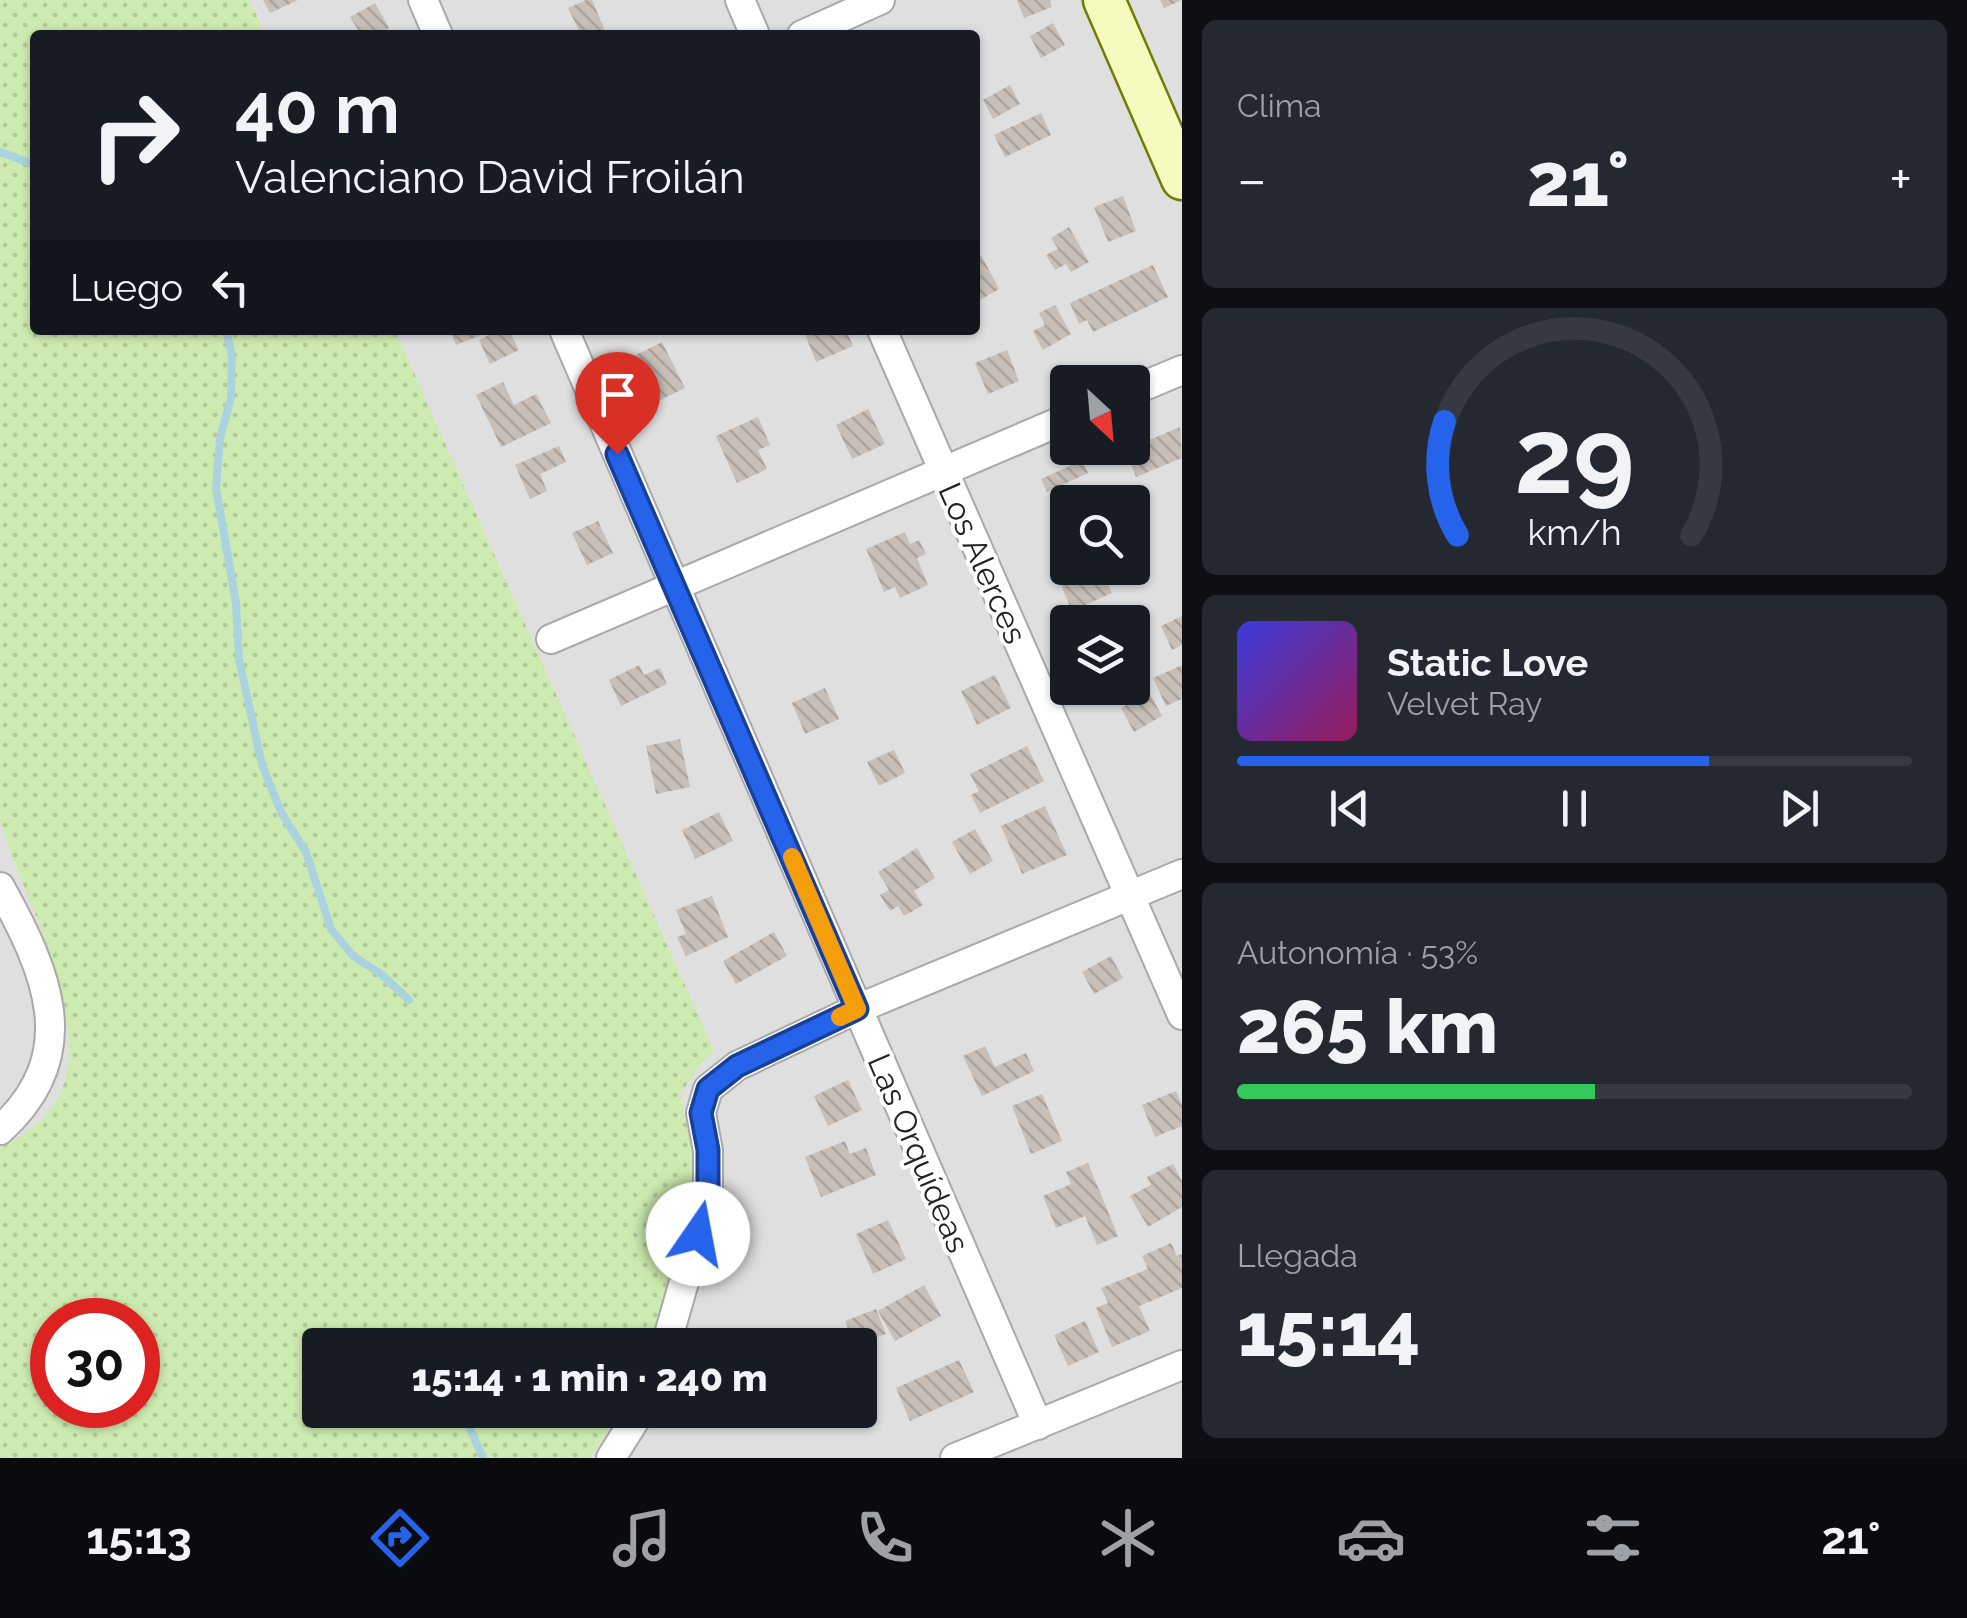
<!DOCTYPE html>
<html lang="es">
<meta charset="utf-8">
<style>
:root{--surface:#171b24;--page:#242831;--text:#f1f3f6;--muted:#9ea1a6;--line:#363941;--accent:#2563eb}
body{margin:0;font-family:Raleway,sans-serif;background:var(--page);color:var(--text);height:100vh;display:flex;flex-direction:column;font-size:38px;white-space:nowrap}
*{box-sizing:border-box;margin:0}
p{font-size:32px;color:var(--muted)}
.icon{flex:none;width:55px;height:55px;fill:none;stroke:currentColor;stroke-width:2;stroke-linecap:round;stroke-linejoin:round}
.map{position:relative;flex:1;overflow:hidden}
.side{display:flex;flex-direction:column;gap:20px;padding:20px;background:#0d0f14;width:785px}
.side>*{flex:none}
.hud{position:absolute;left:30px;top:30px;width:950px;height:305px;border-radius:10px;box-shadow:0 2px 8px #0004;background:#171b24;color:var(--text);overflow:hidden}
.needle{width:65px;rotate:154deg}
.buttons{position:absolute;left:1050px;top:365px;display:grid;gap:20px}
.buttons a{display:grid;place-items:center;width:100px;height:100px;border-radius:10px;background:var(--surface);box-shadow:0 2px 8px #0004;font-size:50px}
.speed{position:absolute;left:30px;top:1298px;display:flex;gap:20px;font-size:50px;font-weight:700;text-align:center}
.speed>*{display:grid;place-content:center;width:130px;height:130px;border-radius:50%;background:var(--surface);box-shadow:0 2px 8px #0004;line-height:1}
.speed .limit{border:15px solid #d22;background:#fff;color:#111}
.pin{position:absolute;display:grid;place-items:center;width:85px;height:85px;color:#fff;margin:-102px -42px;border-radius:50% 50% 50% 0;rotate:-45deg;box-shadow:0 0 10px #0007}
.pin .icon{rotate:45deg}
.me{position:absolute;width:110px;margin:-55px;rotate:12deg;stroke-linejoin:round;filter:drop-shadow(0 0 8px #0008)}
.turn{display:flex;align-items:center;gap:35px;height:210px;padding:0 40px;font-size:45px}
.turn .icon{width:130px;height:130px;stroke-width:2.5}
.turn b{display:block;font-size:70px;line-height:85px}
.then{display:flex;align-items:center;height:95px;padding:0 40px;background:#0003;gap:20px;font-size:38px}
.big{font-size:75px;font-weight:800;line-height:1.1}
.side .card{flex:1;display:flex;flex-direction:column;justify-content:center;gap:15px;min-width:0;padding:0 35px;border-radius:15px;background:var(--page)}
.side .dial{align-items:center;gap:0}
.dial svg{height:260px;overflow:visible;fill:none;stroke:var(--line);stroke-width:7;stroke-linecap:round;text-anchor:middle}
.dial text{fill:var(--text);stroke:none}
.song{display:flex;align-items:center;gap:30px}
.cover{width:120px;height:120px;border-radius:15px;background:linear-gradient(135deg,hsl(240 70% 55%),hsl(330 70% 35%))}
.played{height:10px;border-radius:5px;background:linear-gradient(90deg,var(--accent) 70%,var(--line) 70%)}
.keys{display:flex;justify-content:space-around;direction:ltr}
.heat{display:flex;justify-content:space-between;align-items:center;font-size:55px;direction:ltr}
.charge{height:15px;border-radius:8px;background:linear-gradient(90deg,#34c759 53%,var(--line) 0)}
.trip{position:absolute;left:302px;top:1328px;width:575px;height:100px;border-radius:10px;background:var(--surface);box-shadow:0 2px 8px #0004;font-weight:800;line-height:100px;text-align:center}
.tab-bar{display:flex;height:160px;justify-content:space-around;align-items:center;background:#090b0e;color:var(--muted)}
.tab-bar .icon{width:70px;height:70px}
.tab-bar .current{color:var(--accent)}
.tab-bar b{font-size:45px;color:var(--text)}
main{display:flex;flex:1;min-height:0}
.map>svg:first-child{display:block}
.residential{fill:#e0dfdf;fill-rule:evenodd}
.grass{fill:url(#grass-dots);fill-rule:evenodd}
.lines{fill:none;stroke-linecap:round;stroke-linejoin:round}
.stream{stroke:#aad3df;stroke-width:8}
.building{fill:url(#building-back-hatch)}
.street-casing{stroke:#a9a9a9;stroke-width:32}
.secondary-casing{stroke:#707d05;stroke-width:45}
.street{stroke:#fff;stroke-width:28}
.secondary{stroke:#f7fabf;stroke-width:40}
.route-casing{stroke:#184099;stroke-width:25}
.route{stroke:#2563eb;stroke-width:18}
.slow{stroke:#f59e0b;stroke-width:18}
.labels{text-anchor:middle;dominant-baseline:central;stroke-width:8;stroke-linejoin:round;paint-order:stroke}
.street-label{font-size:32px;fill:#222;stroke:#fff}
</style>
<main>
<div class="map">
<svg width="1182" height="1458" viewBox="0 0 1182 1458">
<defs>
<pattern id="grass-dots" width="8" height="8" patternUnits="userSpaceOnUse" patternTransform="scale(2.5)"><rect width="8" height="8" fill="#cdebb0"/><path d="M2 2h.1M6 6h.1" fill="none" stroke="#b0c997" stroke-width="1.8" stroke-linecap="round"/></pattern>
<pattern id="building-back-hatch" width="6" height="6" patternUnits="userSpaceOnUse" patternTransform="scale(2.5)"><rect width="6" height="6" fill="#c7bfb8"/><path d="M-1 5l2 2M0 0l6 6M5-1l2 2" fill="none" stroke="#aba49e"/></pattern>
</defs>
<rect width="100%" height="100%" fill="#f2efe9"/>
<path class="residential" d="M0 0H1182V1458H0ZM35 35H975V330H35ZM1068 382H1132V448H1068ZM1068 502H1132V568H1068ZM1068 622H1132V688H1068ZM52 1320H138V1405H52ZM320 1345H860V1410H320Z"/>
<path class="grass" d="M0 0H250L265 35H35V330H395L714 1051 698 1067 680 1095C685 1121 695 1145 694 1172 691 1222 666 1297 648 1345H320V1410H620L590 1458H0V1148C16 1139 31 1130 44 1117 112 1048 21 896 0 821ZM52 1320H138V1405H52Z"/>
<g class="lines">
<path class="stream" d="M0 152 35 165
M226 330 232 356 231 398 220 438 216 488 236 603 239 659 262 765 282 814 306 852 331 929 353 956 381 974 409 1000
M467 1422 483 1458"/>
</g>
<path class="building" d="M263 0H298L270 13Z
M586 0H592L607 35H595L593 30 581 35 568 8Z
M1017 0H1050L1052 7 1024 18Z
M1160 0H1182L1164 8Z
M375 3 389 28 378 35H361L350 17Z
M1053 23 1065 45 1041 58 1030 36Z
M1010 85 1020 104 993 119 983 100Z
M1041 113 1051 135 1005 157 994 135Z
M1123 196 1136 231 1108 242 1094 207Z
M1069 227 1089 262 1071 272 1066 264 1055 270 1046 255 1058 249 1051 238Z
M981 255 999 289 980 300 975 291V258Z
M1153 265 1168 297 1093 332 1087 320 1079 324 1070 303Z
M1055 305 1071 334 1043 350 1033 331 1045 325 1039 313Z
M450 330H477L479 336 456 345Z
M499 330H509L519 350 490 364 479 340Z
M814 330H846L853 346 816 362 805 334Z
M662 342 685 388 654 403 632 357Z
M1007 350 1019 381 988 394 975 363Z
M503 382 514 405 536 394 551 423 501 447 476 395Z
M868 409 885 444 852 459 836 425Z
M758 417 770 445 758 450 767 469 737 483 716 436Z
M1180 427 1182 458 1136 477 1125 450Z
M559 446 566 462 540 474 547 491 530 499 515 465Z
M1083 460 1088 473 1047 492 1041 479Z
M598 521 613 553 587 565 572 533Z
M905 532 910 544 919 540 926 554 917 558 928 585 900 598 895 587 884 592 866 549Z
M1070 568H1126L1105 577 1112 593 1072 611 1059 580 1073 575Z
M1129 612 1140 637 1132 640V622H1105Z
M1182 616V645L1172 650 1161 626Z
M639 665 644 675 660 668 667 684 621 706 609 680Z
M1182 665V699L1166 706 1153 678Z
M995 675 1011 708 977 725 961 691Z
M825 688 839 719 805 734 792 703Z
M1149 692 1162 716 1134 732 1121 708Z
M680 739 690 787 656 794 646 746Z
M1027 746 1044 781 980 813 971 795 979 791 970 774Z
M894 750 905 773 879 786 867 762Z
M1045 806 1067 855 1022 874 1001 826Z
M719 812 733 841 695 859 682 830Z
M975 829 993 861 970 874 952 842Z
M917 848 935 878 914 891 923 905 904 916 898 906 890 911 880 895 889 890 878 872Z
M712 896 728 937 686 956 677 937 686 934 676 910Z
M774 932 787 956 736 984 723 961Z
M1111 956 1123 978 1094 994 1082 972Z
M985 1046 995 1067 1026 1053 1034 1071 982 1096 963 1056Z
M848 1080 862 1110 828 1126 814 1096Z
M1176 1091 1182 1105V1126L1155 1137 1142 1105Z
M1042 1094 1062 1141 1031 1154 1012 1106Z
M845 1141 850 1154 866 1148 876 1175 821 1197 805 1157Z
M1088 1163 1118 1236 1097 1245 1085 1216 1056 1228 1043 1196 1071 1184 1066 1172Z
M1173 1164 1182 1181V1207L1148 1227 1130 1196 1151 1185 1147 1177Z
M888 1220 906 1259 873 1274 856 1234Z
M1171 1243 1177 1256 1182 1254V1288L1139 1306 1150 1331 1112 1347 1096 1308 1108 1303 1101 1288 1148 1269 1142 1256Z
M924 1285 941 1316 895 1341 878 1311Z
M876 1309 886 1334 855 1345 845 1321Z
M1085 1321 1099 1352 1068 1366 1054 1335Z
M959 1360 974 1392 910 1421 896 1388Z"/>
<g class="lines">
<g class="street-casing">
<path id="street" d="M423 0 438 35
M740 0 755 35
M802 35 880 0
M564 330 1038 1425
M882 330 1182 1015
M1132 391 1182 370
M551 639 1068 418
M0 887C47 972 84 1054 0 1130
M666 1345 708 1198V1151L701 1113 708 1089 737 1066 857 1009 1182 874
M611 1458 641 1410
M955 1458 1182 1365"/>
</g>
<g class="secondary-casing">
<path id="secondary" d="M1104 0 1182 179"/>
</g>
<use href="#street" class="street"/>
<use href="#secondary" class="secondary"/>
</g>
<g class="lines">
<g class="route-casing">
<path id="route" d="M617 454 857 1009 737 1066 708 1089 701 1113 708 1150V1198L698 1234"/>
</g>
<use href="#route" class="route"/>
<path class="slow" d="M792 857 857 1009 840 1017"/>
</g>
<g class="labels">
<g class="street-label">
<text transform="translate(983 563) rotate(66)">Los Alerces</text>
<text transform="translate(919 1153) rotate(67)">Las Orquídeas</text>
</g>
</g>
</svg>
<div class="buttons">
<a><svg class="needle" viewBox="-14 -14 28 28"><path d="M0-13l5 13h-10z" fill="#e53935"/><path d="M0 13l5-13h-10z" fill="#9ea1a6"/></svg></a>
<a><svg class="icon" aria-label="search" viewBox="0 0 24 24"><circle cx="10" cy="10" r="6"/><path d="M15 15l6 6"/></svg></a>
<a><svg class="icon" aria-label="layers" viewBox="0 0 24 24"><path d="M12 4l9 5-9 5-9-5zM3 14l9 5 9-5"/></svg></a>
</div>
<div class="speed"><div class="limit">30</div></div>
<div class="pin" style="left:617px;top:454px;background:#d93025"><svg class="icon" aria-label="arrive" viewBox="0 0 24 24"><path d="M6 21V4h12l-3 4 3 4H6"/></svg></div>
<svg class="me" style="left:698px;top:1234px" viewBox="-20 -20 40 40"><circle r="19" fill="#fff"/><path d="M0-13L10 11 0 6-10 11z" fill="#2563eb"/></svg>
<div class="trip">15:14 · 1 min · 240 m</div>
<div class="hud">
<div class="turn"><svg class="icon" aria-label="right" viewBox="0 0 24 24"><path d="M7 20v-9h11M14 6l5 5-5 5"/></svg><div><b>40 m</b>Valenciano David Froilán</div></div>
<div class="then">Luego<svg class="icon" aria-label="left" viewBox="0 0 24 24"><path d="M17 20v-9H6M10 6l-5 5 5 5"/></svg></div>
</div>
</div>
<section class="side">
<div class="card"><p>Clima</p>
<div class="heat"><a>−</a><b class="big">21°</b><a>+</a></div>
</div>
<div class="card dial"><svg viewBox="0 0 100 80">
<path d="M14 69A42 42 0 1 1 86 69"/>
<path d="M14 69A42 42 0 0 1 10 34" stroke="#2563eb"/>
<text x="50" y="56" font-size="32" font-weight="700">29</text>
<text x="50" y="72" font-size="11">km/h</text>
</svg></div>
<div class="card">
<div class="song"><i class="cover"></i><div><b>Static Love</b><p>Velvet Ray</p></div></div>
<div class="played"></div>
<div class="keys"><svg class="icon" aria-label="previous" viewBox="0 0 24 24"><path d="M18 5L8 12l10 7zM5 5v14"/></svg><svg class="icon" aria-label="pause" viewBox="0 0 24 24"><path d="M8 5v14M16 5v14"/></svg><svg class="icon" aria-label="next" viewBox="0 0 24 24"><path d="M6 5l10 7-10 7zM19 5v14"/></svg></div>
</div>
<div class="card"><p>Autonomía · 53%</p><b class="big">265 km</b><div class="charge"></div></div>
<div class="card"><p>Llegada</p><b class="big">15:14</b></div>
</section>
</main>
<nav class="tab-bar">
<b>15:13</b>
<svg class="icon current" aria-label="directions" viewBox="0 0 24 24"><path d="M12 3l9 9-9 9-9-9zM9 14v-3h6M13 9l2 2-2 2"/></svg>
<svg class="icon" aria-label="music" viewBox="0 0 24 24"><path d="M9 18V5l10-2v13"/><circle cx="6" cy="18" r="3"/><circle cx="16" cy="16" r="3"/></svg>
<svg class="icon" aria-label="phone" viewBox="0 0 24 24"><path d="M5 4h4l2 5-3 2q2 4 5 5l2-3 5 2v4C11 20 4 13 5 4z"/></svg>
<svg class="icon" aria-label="climate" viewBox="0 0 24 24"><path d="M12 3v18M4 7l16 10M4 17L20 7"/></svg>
<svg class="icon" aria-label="car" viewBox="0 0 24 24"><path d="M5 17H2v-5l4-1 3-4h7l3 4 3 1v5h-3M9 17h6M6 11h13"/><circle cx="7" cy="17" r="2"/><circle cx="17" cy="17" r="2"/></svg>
<svg class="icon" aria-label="filters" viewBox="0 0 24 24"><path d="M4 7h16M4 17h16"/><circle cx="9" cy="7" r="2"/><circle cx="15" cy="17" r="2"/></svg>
<b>21°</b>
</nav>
